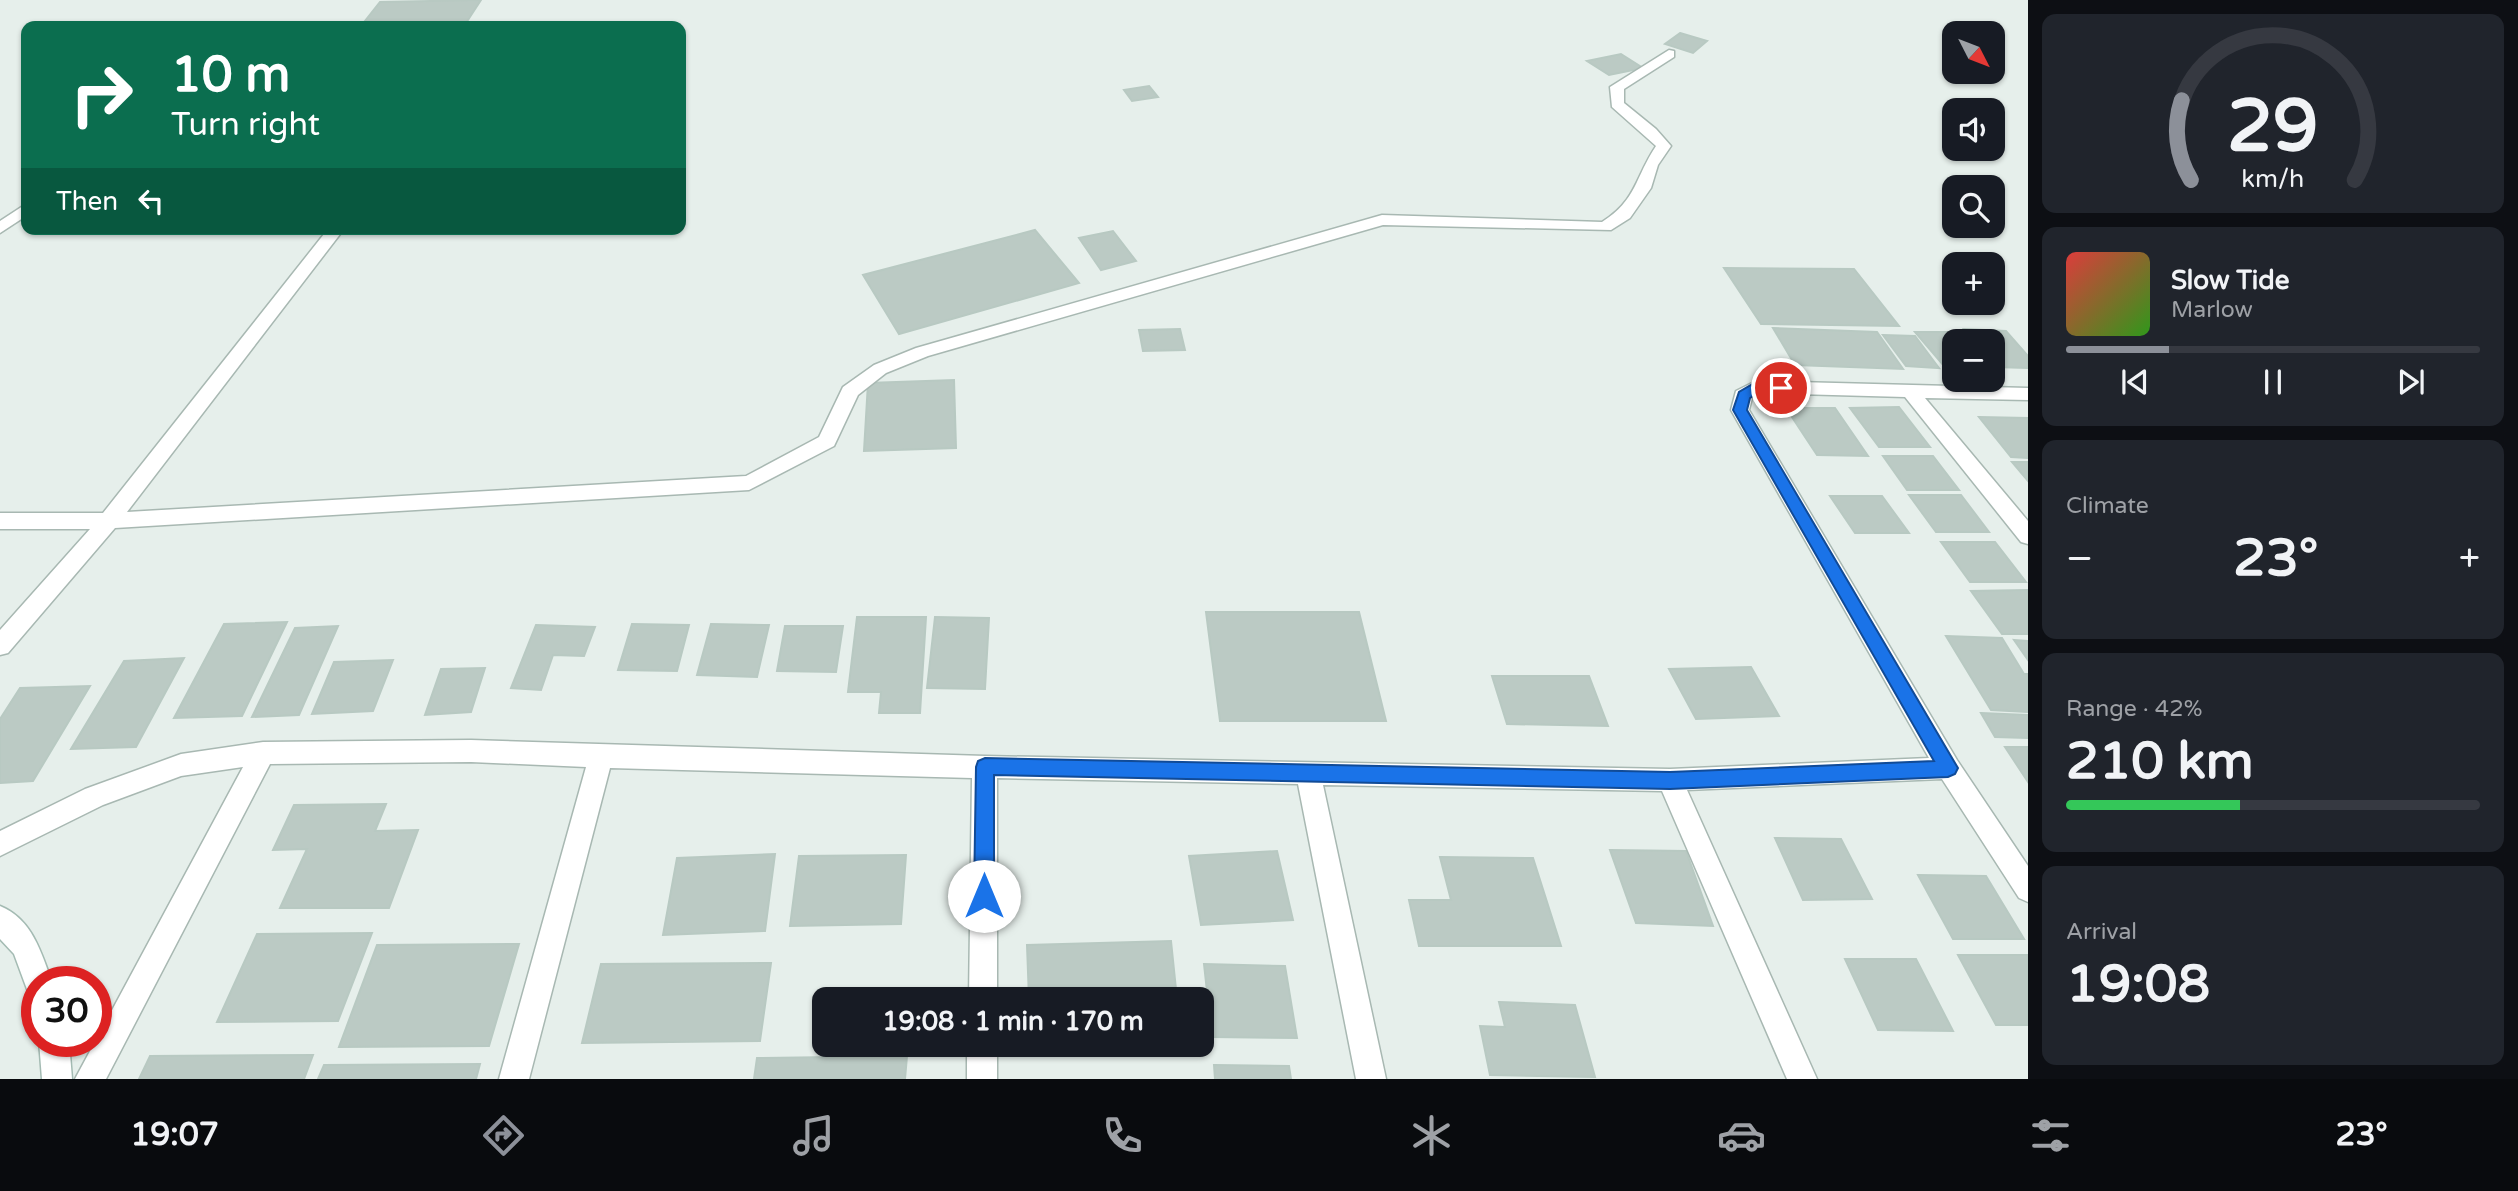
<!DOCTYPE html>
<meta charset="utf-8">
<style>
:root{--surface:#171b24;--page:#20242c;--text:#f1f3f6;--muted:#9ea1a6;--line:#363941;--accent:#8c9099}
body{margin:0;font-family:"Varela Round",sans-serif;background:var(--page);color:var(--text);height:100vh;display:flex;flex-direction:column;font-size:26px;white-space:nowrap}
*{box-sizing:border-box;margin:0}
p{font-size:23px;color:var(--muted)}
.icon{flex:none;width:38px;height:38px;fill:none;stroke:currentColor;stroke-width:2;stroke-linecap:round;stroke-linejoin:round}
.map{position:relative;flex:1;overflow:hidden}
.drawer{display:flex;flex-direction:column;gap:14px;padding:14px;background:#0d0f14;width:490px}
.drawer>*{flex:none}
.guide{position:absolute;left:21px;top:21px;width:665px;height:214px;border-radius:14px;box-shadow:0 2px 5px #0004;background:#0b6e4f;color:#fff;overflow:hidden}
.needle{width:46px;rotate:132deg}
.tools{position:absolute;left:1942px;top:21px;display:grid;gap:14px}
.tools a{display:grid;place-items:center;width:63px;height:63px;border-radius:14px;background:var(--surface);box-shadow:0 2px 5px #0004;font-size:35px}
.speed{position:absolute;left:21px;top:966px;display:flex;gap:14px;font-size:35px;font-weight:700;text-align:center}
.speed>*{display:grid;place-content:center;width:91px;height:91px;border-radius:50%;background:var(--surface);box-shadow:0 2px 5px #0004;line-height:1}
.speed .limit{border:10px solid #d22;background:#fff;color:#111}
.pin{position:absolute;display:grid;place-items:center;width:60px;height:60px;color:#fff;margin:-30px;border:4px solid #fff;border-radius:50%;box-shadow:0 2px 7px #0007}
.me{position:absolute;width:77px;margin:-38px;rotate:0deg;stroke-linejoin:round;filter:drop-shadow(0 0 5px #0008)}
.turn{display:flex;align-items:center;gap:24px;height:147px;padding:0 35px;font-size:32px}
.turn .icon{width:91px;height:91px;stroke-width:2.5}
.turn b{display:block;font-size:49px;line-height:60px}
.then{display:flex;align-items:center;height:66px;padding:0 35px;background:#0003;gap:14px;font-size:26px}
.big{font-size:52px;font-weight:800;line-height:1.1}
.drawer .tile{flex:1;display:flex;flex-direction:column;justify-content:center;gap:10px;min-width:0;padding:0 24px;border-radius:14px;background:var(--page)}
.drawer .dial{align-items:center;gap:0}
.dial svg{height:182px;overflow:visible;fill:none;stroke:var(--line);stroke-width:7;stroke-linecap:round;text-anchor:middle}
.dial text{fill:var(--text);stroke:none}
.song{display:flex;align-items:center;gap:21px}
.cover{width:84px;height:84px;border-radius:10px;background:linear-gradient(135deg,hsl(0 70% 55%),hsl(110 70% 35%))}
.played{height:7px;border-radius:4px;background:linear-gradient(90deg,var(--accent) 25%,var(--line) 25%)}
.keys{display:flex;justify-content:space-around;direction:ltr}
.heat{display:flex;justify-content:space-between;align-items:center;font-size:38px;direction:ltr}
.charge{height:10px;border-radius:5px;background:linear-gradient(90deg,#34c759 42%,var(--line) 0)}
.trip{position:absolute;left:812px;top:987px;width:402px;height:70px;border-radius:14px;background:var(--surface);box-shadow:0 2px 5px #0004;font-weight:800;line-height:70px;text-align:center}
.tabs{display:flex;height:112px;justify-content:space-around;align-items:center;background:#090b0e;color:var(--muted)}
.tabs .icon{width:49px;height:49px}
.tabs .on{color:var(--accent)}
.tabs b{font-size:32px;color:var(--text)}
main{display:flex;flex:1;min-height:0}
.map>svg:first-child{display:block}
.building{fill:#bbcac4;stroke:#b8c9c2;stroke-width:2}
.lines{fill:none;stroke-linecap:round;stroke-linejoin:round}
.service-casing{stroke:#a8b8b2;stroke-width:3}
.minor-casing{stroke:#a8b8b2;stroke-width:3}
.secondary-casing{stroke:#a4bbb3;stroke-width:3}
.service{fill:#fff;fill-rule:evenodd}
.minor{fill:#fff;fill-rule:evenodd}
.secondary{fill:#fff;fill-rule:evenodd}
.route{fill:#1a73e8;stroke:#114b97;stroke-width:2}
</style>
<main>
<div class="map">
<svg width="2028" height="1079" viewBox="0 0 2028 1079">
<rect width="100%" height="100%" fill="#e6efeb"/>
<path class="building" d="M481 0 464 26H361L380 2Z
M1680 33 1707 41 1693 53 1665 44Z
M1621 54 1643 68 1609 75 1587 61Z
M1149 86 1158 97 1132 101 1124 90Z
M1035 230 1079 283 899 334 863 275Z
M1113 231 1136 261 1101 270 1079 238Z
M1724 268 1854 269 1899 326 1761 324Z
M1773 328 1877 332 1903 369 1795 365Z
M1180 329 1185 350 1143 351 1139 330Z
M1964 329 2006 331 2028 356V368L1995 367 1993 341H1974Z
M1915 332H1960L1968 341H1955V366H1944Z
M1883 335 1915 336 1939 368 1906 366Z
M954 380 956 448 864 451 868 383Z
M1899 407 1930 447H1879L1850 408Z
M1786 408H1835L1868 456 1817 455Z
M1979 417 2028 418V458L2011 457Z
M1883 456H1933L1959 490H1907Z
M2012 462H2028V481Z
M1909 495H1961L1989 532H1936Z
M1830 496H1882L1909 533H1855Z
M1941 542H1995L2026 582H1970Z
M2028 590V634H2002L1971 591Z
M1206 612H1359L1386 721H1220Z
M857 617H926L920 713H879L881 692H848Z
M935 617 989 618 985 689 927 688Z
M287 622 242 716 174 718 224 624Z
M632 624 689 625 677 671 618 670Z
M711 624 769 625 757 677 697 675Z
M536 625 595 627 584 656 553 655 541 690 511 688Z
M338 626 299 715 252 717 295 628Z
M785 626H843L836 672 777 671Z
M1946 636 2002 638 2024 674H2028V712L1991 710Z
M2014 640 2028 641V660Z
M184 658 136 747 71 749 124 661Z
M393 660 373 711 312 714 334 662Z
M1751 667 1779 716 1696 719 1669 669Z
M485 668 471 712 425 715 441 669Z
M1492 676H1589L1608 726 1507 724Z
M90 686 33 781 0 783V719L20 688Z
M1981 713 2028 715V738L1995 737Z
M2005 747H2028V782Z
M386 804 375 831 418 830 389 908H280L307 849 273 850 294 805Z
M1775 838 1841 839 1872 899 1803 900Z
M1610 850 1686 851 1713 926 1636 923Z
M1277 851 1293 920 1201 925 1189 856Z
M775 854 765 931 663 935 677 858Z
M906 855 901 924 790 926 799 856Z
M1440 857 1533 858 1561 946H1419L1409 900H1451Z
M1918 875 1986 876 2024 939H1953Z
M372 933 338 1021 217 1022 257 934Z
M1171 941 1177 999H1029L1027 945Z
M519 944 489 1046 339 1047 377 945Z
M1958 955H2028V1025H1996Z
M1845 959H1916L1953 1031 1878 1030Z
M771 963 760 1041 582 1043 601 964Z
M1204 964 1285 966 1297 1038 1212 1037Z
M1499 1002 1575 1005 1595 1077 1490 1075 1480 1026 1505 1027Z
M313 1055 304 1079H139L150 1056Z
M907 1056 905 1079H754L757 1058Z
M480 1064 476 1079H318L324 1065Z
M1214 1065 1289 1066 1291 1079H1215Z"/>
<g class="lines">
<g class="service-casing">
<path id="service" d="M1669 50 1674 51V57L1624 89V103L1656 129 1671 146 1658 165 1651 188 1630 218 1611 230 1383 225 928 356 886 373 858 395 834 446 749 490 115 528 8 653 0 655V630L90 529H0V513H103L328 229H344L127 512 746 476 819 437 843 387 874 365 916 348 1382 215 1602 222C1637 200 1635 177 1656 146L1612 107 1610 87Z
M26 204V216L0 233V221Z"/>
</g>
<g class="minor-casing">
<path id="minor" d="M1756 381 2028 388V400L1925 398 2028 521V544L2021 542 1905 397 1759 393 1752 398 1749 410 1957 760 2028 866V902L2019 898 1942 779 1687 790 1817 1079H1787L1662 791 1323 785 1386 1079H1356L1298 784 997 778V999H969L972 778 610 768 529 1079H499L586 767 471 762 270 764 106 1079H75L243 767 181 776 103 805 0 856V831L85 789 181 754 263 742 471 740 985 756 1670 769 1929 758 1731 410 1736 391Z
M967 1045H997V1079H967Z"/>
</g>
<g class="secondary-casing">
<path id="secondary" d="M0 906C32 919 41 952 52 982H37V996L28 992 14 954 0 939Z
M39 1041H69L72 1079H42Z"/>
</g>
<use href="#service" class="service"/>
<use href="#minor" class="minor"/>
<use href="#secondary" class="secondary"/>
</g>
<path class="route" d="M1756 382 1781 383 1788 388C1779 397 1762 389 1750 398L1747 410 1955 763 1958 768 1955 774 1948 777 1670 789 994 775V896L991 903 984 906 977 903 974 896 976 767 978 761 985 758 1670 772 1934 761 1733 410 1739 392Z"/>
</svg>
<div class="tools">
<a><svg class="needle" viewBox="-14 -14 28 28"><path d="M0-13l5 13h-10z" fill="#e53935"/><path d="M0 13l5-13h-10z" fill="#9ea1a6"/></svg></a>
<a><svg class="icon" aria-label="sound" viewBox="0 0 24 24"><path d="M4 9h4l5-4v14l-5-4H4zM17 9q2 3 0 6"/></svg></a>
<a><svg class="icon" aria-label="search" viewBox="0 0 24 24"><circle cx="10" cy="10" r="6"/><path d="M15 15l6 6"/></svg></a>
<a>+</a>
<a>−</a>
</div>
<div class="speed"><div class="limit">30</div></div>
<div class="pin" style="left:1781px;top:388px;background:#d93025"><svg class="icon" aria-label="arrive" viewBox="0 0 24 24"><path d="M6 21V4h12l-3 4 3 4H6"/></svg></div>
<svg class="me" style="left:984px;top:896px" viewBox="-20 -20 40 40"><circle r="19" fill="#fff"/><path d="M0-13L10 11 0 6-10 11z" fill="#1a73e8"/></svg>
<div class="trip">19:08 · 1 min · 170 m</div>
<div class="guide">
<div class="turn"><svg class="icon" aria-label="right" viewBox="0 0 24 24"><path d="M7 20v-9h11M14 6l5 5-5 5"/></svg><div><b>10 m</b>Turn right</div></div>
<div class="then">Then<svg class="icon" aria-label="left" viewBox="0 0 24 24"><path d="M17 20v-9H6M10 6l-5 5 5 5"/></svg></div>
</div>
</div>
<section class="drawer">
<div class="tile dial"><svg viewBox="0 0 100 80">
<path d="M14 69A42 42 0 1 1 86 69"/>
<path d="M14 69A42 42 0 0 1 10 34" stroke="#8c9099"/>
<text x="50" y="56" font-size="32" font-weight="700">29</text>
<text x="50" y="72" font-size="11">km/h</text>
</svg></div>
<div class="tile">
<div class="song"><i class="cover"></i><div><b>Slow Tide</b><p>Marlow</p></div></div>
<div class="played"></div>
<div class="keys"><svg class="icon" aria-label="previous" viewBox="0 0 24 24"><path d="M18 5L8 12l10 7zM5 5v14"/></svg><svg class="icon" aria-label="pause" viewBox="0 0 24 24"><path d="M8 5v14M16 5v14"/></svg><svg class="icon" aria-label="next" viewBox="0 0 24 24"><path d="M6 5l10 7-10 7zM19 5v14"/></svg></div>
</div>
<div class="tile"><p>Climate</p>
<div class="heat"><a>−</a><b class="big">23°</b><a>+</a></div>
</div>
<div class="tile"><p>Range · 42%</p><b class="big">210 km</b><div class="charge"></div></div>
<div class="tile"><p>Arrival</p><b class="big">19:08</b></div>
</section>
</main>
<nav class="tabs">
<b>19:07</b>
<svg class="icon on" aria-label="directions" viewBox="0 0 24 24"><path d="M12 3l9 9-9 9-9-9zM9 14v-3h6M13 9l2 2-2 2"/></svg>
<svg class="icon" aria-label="music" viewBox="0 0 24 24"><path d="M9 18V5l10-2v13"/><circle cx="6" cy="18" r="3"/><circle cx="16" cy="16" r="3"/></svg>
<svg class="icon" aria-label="phone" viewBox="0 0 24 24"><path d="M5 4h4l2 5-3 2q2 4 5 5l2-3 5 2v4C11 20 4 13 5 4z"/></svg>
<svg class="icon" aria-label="climate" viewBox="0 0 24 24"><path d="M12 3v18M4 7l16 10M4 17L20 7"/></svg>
<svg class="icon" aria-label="car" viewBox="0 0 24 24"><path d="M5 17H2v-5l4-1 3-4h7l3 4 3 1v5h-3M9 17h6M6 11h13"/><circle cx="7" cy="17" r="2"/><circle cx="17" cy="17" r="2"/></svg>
<svg class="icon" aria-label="filters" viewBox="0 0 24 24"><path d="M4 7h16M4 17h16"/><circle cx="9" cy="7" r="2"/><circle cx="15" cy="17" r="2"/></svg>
<b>23°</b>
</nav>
